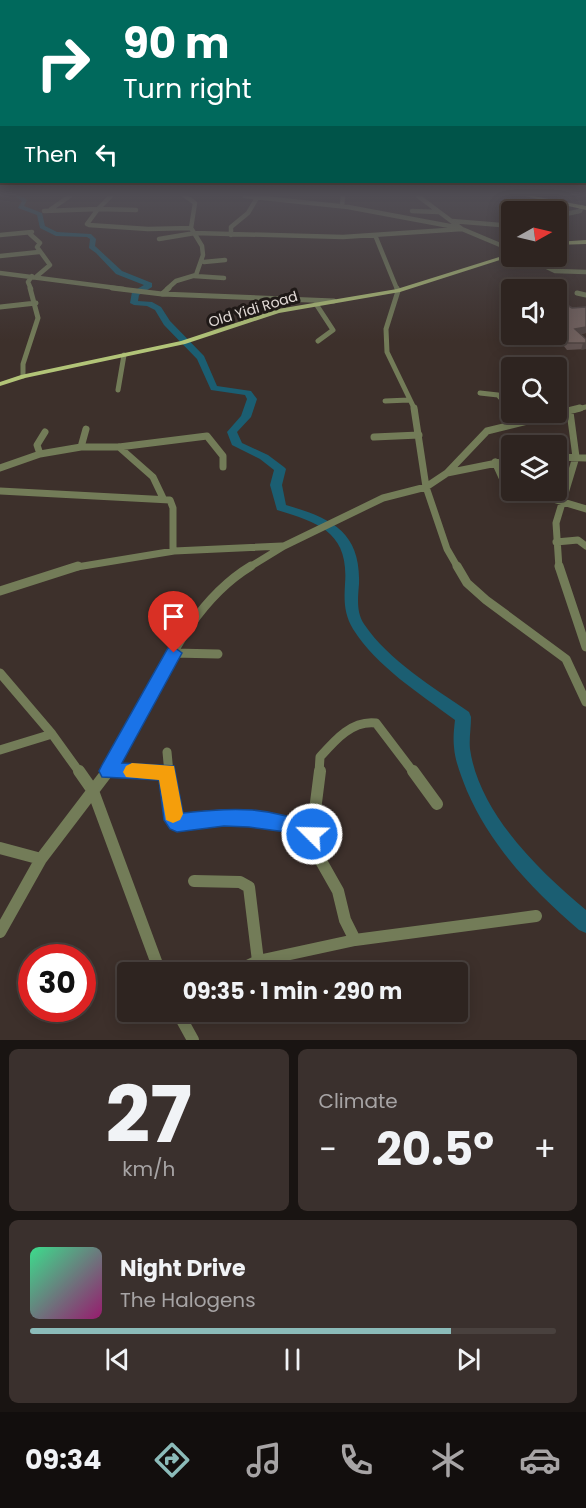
<!DOCTYPE html>
<meta charset="utf-8">
<style>
:root{--surface:#2e2420;--page:#3a302d;--text:#f1f3f6;--muted:#a7a4a5;--line:#49413e;--accent:#8bbbb9}
body{margin:0;font-family:Poppins,sans-serif;background:var(--page);color:var(--text);height:100vh;display:flex;flex-direction:column;font-size:22px;white-space:nowrap}
*{box-sizing:border-box;margin:0}
p{font-size:20px;color:var(--muted)}
.icon{flex:none;width:33px;height:33px;fill:none;stroke:currentColor;stroke-width:2;stroke-linecap:round;stroke-linejoin:round}
.map{position:relative;height:1040px;overflow:hidden}
.details{display:flex;flex-direction:column;gap:9px;padding:9px;background:#191412;flex:1}
.details>*{flex:none}
.banner{position:absolute;left:0px;top:0px;width:586px;height:183px;box-shadow:0 3px 15px #0003,0 0 0 2px var(--line);background:#00695c;color:#fff;overflow:hidden}
.needle{width:39px;rotate:82deg}
.tools{position:absolute;left:501px;top:201px;display:grid;gap:12px}
.tools a{display:grid;place-items:center;width:66px;height:66px;border-radius:6px;background:var(--surface);box-shadow:0 3px 15px #0003,0 0 0 2px var(--line);font-size:30px}
.speed{position:absolute;left:18px;top:944px;display:flex;gap:12px;font-size:30px;font-weight:700;text-align:center}
.speed>*{display:grid;place-content:center;width:78px;height:78px;border-radius:50%;background:var(--surface);box-shadow:0 3px 15px #0003,0 0 0 2px var(--line);line-height:1}
.speed .limit{border:9px solid #d22;background:#fff;color:#111}
.pin{position:absolute;display:grid;place-items:center;width:51px;height:51px;color:#fff;margin:-62px -26px;border-radius:50% 50% 50% 0;rotate:-45deg;box-shadow:0 0 6px #0007}
.pin .icon{rotate:45deg}
.me{position:absolute;width:66px;margin:-33px;rotate:293deg;stroke-linejoin:round;filter:drop-shadow(0 0 4px #0008)}
.turn{display:flex;align-items:center;gap:21px;height:126px;padding:0 24px;font-size:27px}
.turn .icon{width:78px;height:78px;stroke-width:2.5}
.turn b{display:block;font-size:42px;line-height:51px}
.then{display:flex;align-items:center;height:57px;padding:0 24px;background:#0003;gap:12px;font-size:22px}
.big{font-size:45px;font-weight:700;line-height:1.1}
.details .widget{flex:1;display:flex;flex-direction:column;justify-content:center;gap:9px;min-width:0;padding:0 21px;border-radius:9px;background:var(--page)}
.details .dial{align-items:center;gap:0}
.dial b{font-size:78px;line-height:1}
.song{display:flex;align-items:center;gap:18px}
.cover{width:72px;height:72px;border-radius:9px;background:linear-gradient(135deg,hsl(150 70% 55%),hsl(320 70% 35%))}
.played{height:6px;border-radius:3px;background:linear-gradient(90deg,var(--accent) 80%,var(--line) 80%)}
.keys{display:flex;justify-content:space-around;direction:ltr}
.heat{display:flex;justify-content:space-between;align-items:center;font-size:33px;direction:ltr}
.details .tiles{flex:1;display:grid;gap:9px;grid-template-columns:1fr 1fr}
.widget:last-child{grid-column:span 2}
.trip{position:absolute;left:117px;top:962px;width:351px;height:60px;border-radius:6px;background:var(--surface);box-shadow:0 3px 15px #0003,0 0 0 2px var(--line);font-weight:700;line-height:60px;text-align:center}
.menu{display:flex;height:96px;justify-content:space-around;align-items:center;background:#120e0d;color:var(--muted)}
.menu .icon{width:42px;height:42px}
.menu .on{color:var(--accent)}
.menu b{font-size:27px;color:var(--text)}
.map>svg:first-child{display:block}
.lines{fill:none;stroke-linecap:round;stroke-linejoin:round}
.river{fill:#1b5e72;fill-rule:evenodd}
.minor-far4{stroke:#737c58;stroke-width:4.5}
.minor-far3{stroke:#737c58;stroke-width:5}
.minor-far2{stroke:#737c58;stroke-width:7}
.minor-far1{stroke:#737c58;stroke-width:9}
.minor{stroke:#737c58;stroke-width:12}
.major{fill:#b2c478;fill-rule:evenodd}
.highway{fill:#cbe183;fill-rule:evenodd}
.wall{fill:#615351}
.shaded-wall{fill:#4f4442}
.building{fill:#71615e;stroke:#4f4442;stroke-width:1.5}
.route{fill:#1a73e8;stroke:#114b97;stroke-width:1.5}
.slow{fill:#f59e0b}
.labels{text-anchor:middle;dominant-baseline:central;stroke-width:6;stroke-linejoin:round;paint-order:stroke}
.far-street-label{font-size:14px;fill:#e1d9d5;stroke:#1f1917}
</style>
<div class="map">
<svg width="586" height="1040" viewBox="0 0 586 1040">
<rect width="100%" height="100%" fill="#3d302b"/>
<g class="lines">
<path class="river" d="M15 196H21L27 200 24 206 42 213 45 226 57 232 91 234 96 239 95 246 122 271 152 283V287L139 295 138 301 152 302 161 307 170 321 204 356 217 386 251 391 257 399 251 417 237 432 242 443 268 455 284 467 286 469 282 485 286 505C330 518 361 531 359 584 358 597 356 612 364 624 389 661 433 687 469 712L471 717C471 728 469 739 470 749 479 813 539 871 586 910V933L579 930C533 890 492 848 467 791 462 778 455 762 454 747 453 738 454 729 455 720 419 693 377 667 353 629 344 614 344 601 345 584 349 533 320 523 277 510L270 485 274 470 260 459 232 445 227 432 241 416 247 399 245 395 211 390 197 359 164 325 155 310 147 306 134 305 130 303 132 292 144 285 116 274 96 253 89 248 90 239 87 237 56 236 40 228 37 215 18 208 22 201Z"/>
<path class="minor-far4" d="M245 196 348 207 455 227
M418 196 462 229 512 250
M342 206 343 196
M51 209 70 196
M44 211 98 209 111 196
M412 211 439 212
M556 216 580 211 582 207
M452 221 512 226
M87 224 98 209 136 210
M89 225 148 229 191 228
M0 235 32 232 30 234 40 243 37 247 50 265 37 276
M231 235V227L248 213 257 198
M375 235 397 289
M159 239 195 233 343 237 462 229
M0 256 39 252
M524 256 555 271 586 272
M204 262 225 260
M0 273 124 289
M194 276 224 278
M31 289 28 282 32 276
M167 289 176 281 196 275 203 255 202 246 191 228 195 203 185 196"/>
<path class="minor-far3" d="M112 288 162 294 334 301
M397 288 398 291 386 329 387 352 415 410
M577 293 586 295
M162 294 169 288
M316 304 333 330 318 341
M0 307 36 303
M23 376V364L38 318 30 288
M118 390 124 355
M480 393 498 395 512 410
M385 401 409 400
M574 410 586 407"/>
<path class="minor-far2" d="M414 408 426 487 447 549 458 568
M374 437 419 435
M81 447 86 429
M119 447 153 477 163 498
M40 454 37 445 45 432
M556 457 586 458
M495 462 510 495H540L586 509
M0 468 40 454 81 447H119L207 436 223 456V467
M447 473 487 431 580 408
M0 491 170 500 173 508V549
M556 542 578 540 586 546
M71 568 174 551 282 546
M248 568 284 546 383 498 426 487 447 473 512 460
M559 568 556 523 576 457 570 412"/>
<path class="minor-far1" d="M457 566 467 583 486 600 566 659 586 702
M559 566 586 647
M0 591 78 566
M174 653 218 654
M0 673 52 734 80 773
M0 750 52 734
M167 752 169 773
M108 771 168 772
M106 773C152 705 178 610 251 566
M319 773 320 757C335 740 352 720 376 723L414 773"/>
<path class="minor" d="M79 771 93 791 160 972
M138 771 168 772
M169 771 174 821 177 823C224 816 267 816 312 834
M320 771 312 834 321 861 338 891 345 920 355 940
M413 771 437 804
M0 848 41 859
M194 881 240 882 249 887 258 961
M0 932 41 859 108 771
M235 972 258 961 355 940 536 916
M177 1011 193 1040"/>
<path class="major" d="M586 240V244L556 245V242Z
M512 253V256L400 292 279 313 185 344 25 378 0 386V382L21 375 181 341 278 309 397 289Z"/>
<path class="highway" d="M525 196H533L586 206V210Z"/>
</g>
<path class="wall" d="M556 298 586 333 581 334 586 339V349L567 350 554 334H556Z
M512 313V330L503 320 504 314Z"/>
<path class="shaded-wall" d="M586 327V333L574 335 575 329Z
M583 343H586V349L581 350Z"/>
<path class="building" d="M556 298 572 308 586 307V327L575 329 586 339V343H568L556 330Z
M512 313V322L504 314Z"/>
<linearGradient id="sky" x2="0" y2="1"><stop stop-color="#221a18"/><stop offset="0.57" stop-color="#514e55"/><stop offset="1" stop-color="#514e55" stop-opacity="0"/></linearGradient>
<rect width="586" height="341" fill="url(#sky)"/>
<path class="route" d="M174 647 182 653 122 763 174 766 183 813C234 807 272 806 319 828L322 834 319 841 312 844 286 832 249 827 224 826 177 832 170 829 164 820 159 780 102 777 99 771 102 765 168 648Z"/>
<path class="slow" d="M132 763 174 766 183 814 180 820 173 823 166 820 159 780 126 777 123 772 126 766Z"/>
<g class="labels">
<g class="far-street-label">
<text transform="translate(253 309) rotate(-17)">Old Yidi Road</text>
</g>
</g>
</svg>
<div class="tools">
<a><svg class="needle" viewBox="-14 -14 28 28"><path d="M0-13l5 13h-10z" fill="#e53935"/><path d="M0 13l5-13h-10z" fill="#a7a4a5"/></svg></a>
<a><svg class="icon" aria-label="sound" viewBox="0 0 24 24"><path d="M4 9h4l5-4v14l-5-4H4zM17 9q2 3 0 6"/></svg></a>
<a><svg class="icon" aria-label="search" viewBox="0 0 24 24"><circle cx="10" cy="10" r="6"/><path d="M15 15l6 6"/></svg></a>
<a><svg class="icon" aria-label="layers" viewBox="0 0 24 24"><path d="M12 4l9 5-9 5-9-5zM3 14l9 5 9-5"/></svg></a>
</div>
<div class="speed"><div class="limit">30</div></div>
<div class="pin" style="left:174px;top:653px;background:#d93025"><svg class="icon" aria-label="arrive" viewBox="0 0 24 24"><path d="M6 21V4h12l-3 4 3 4H6"/></svg></div>
<svg class="me" style="left:312px;top:834px" viewBox="-20 -20 40 40"><circle r="17" fill="#1a73e8" stroke="#fff" stroke-width="3"/><path d="M0-11L8 9 0 5-8 9z" fill="#fff"/></svg>
<div class="trip">09:35 · 1 min · 290 m</div>
<div class="banner">
<div class="turn"><svg class="icon" aria-label="right" viewBox="0 0 24 24"><path d="M7 20v-9h11M14 6l5 5-5 5"/></svg><div><b>90 m</b>Turn right</div></div>
<div class="then">Then<svg class="icon" aria-label="left" viewBox="0 0 24 24"><path d="M17 20v-9H6M10 6l-5 5 5 5"/></svg></div>
</div>
</div>
<section class="details">
<div class="tiles">
<div class="widget dial"><b>27</b><p>km/h</p></div>
<div class="widget"><p>Climate</p>
<div class="heat"><a>−</a><b class="big">20.5°</b><a>+</a></div>
</div>
<div class="widget">
<div class="song"><i class="cover"></i><div><b>Night Drive</b><p>The Halogens</p></div></div>
<div class="played"></div>
<div class="keys"><svg class="icon" aria-label="previous" viewBox="0 0 24 24"><path d="M18 5L8 12l10 7zM5 5v14"/></svg><svg class="icon" aria-label="pause" viewBox="0 0 24 24"><path d="M8 5v14M16 5v14"/></svg><svg class="icon" aria-label="next" viewBox="0 0 24 24"><path d="M6 5l10 7-10 7zM19 5v14"/></svg></div>
</div>
</div>
</section>
<nav class="menu">
<b>09:34</b>
<svg class="icon on" aria-label="directions" viewBox="0 0 24 24"><path d="M12 3l9 9-9 9-9-9zM9 14v-3h6M13 9l2 2-2 2"/></svg>
<svg class="icon" aria-label="music" viewBox="0 0 24 24"><path d="M9 18V5l10-2v13"/><circle cx="6" cy="18" r="3"/><circle cx="16" cy="16" r="3"/></svg>
<svg class="icon" aria-label="phone" viewBox="0 0 24 24"><path d="M5 4h4l2 5-3 2q2 4 5 5l2-3 5 2v4C11 20 4 13 5 4z"/></svg>
<svg class="icon" aria-label="climate" viewBox="0 0 24 24"><path d="M12 3v18M4 7l16 10M4 17L20 7"/></svg>
<svg class="icon" aria-label="car" viewBox="0 0 24 24"><path d="M5 17H2v-5l4-1 3-4h7l3 4 3 1v5h-3M9 17h6M6 11h13"/><circle cx="7" cy="17" r="2"/><circle cx="17" cy="17" r="2"/></svg>
</nav>
